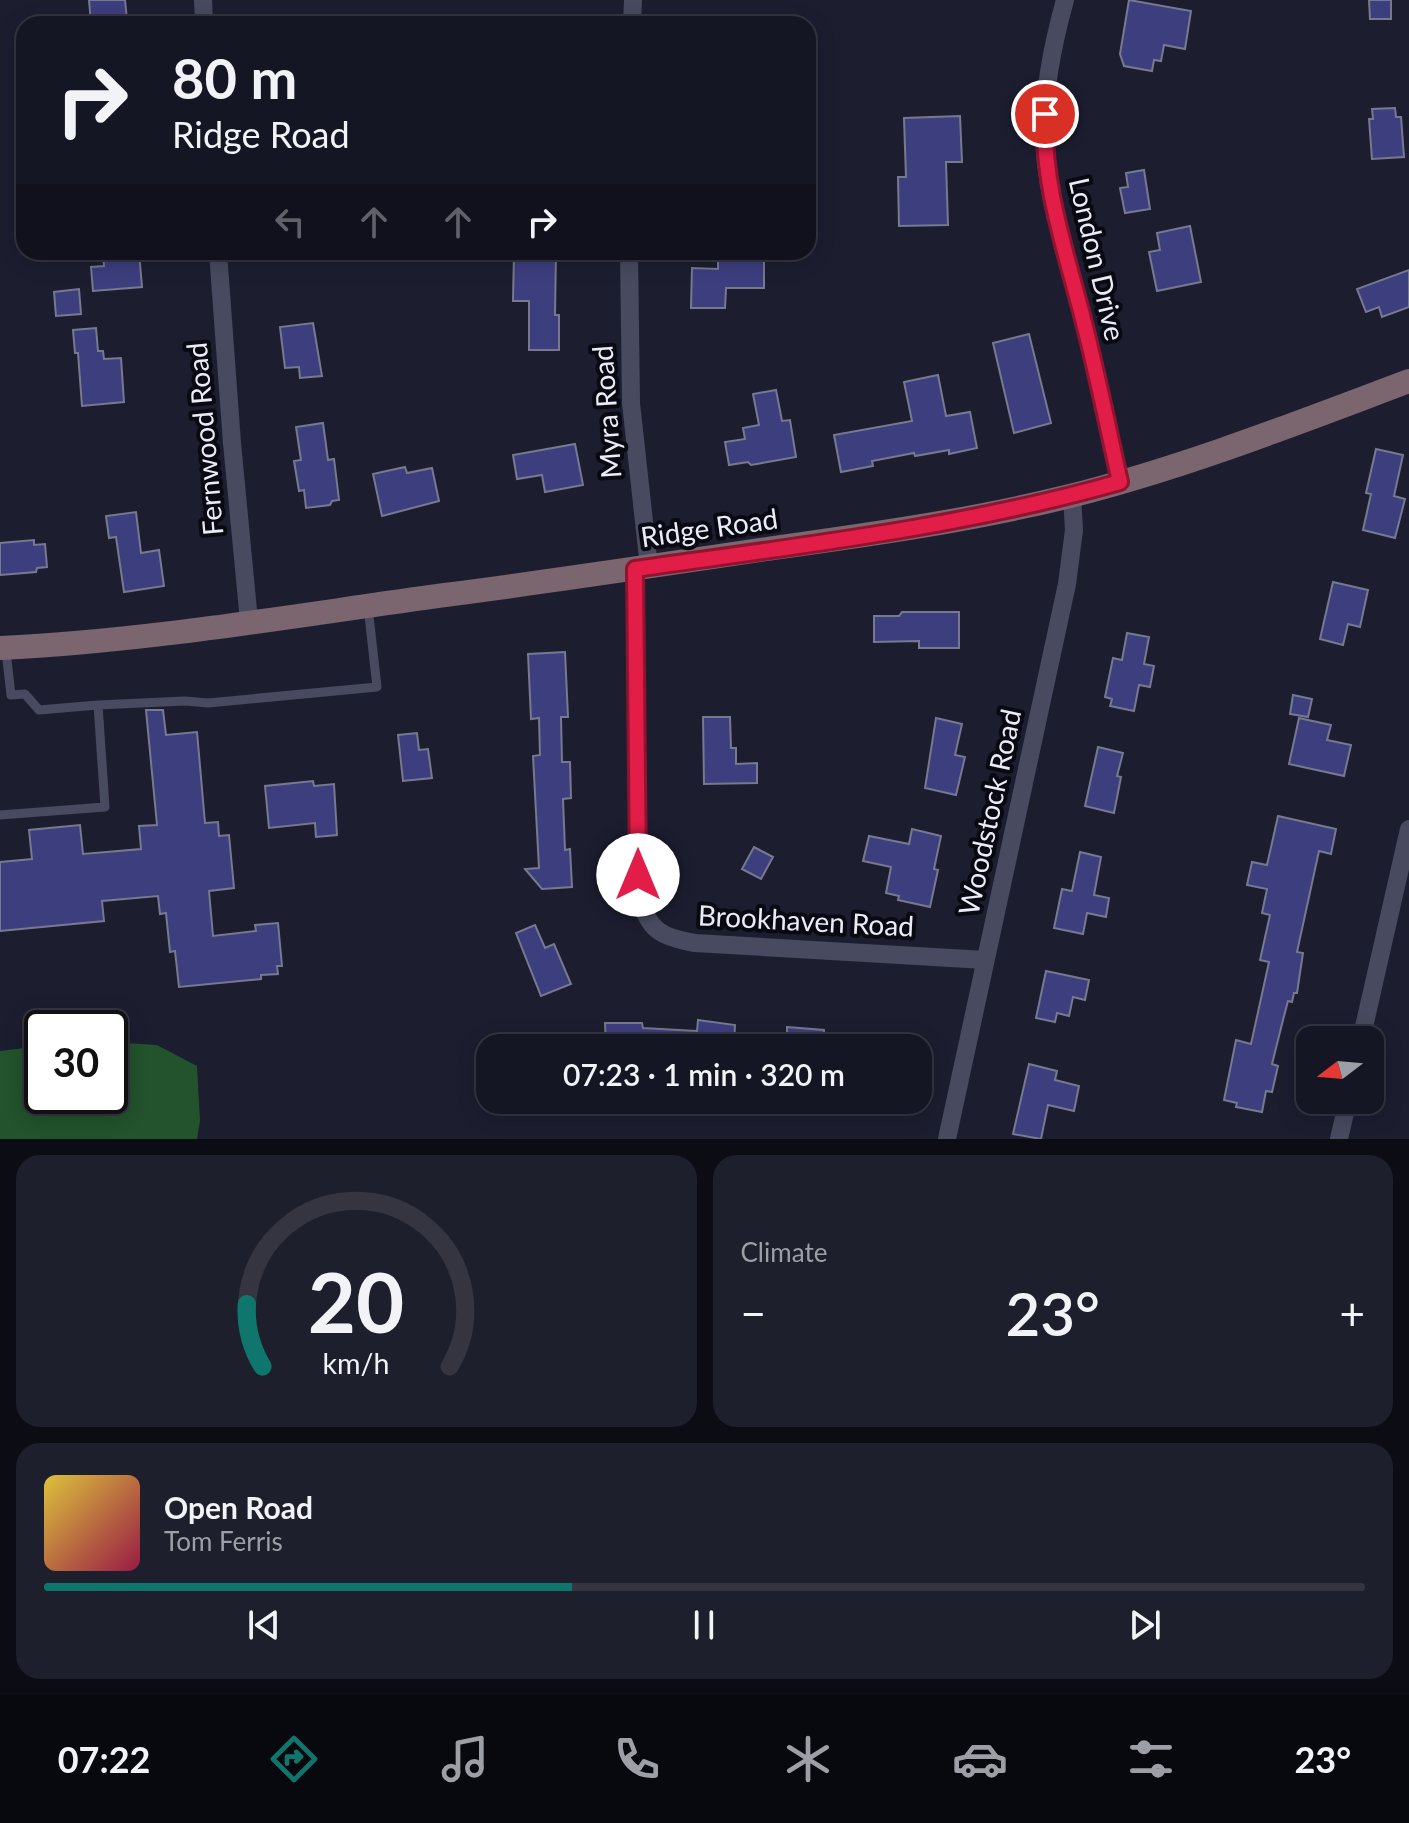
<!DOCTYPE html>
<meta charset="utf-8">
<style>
:root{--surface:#151624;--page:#1e1f2c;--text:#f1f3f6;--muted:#9d9fa6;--line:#343541;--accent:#0f766e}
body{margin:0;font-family:Lato,sans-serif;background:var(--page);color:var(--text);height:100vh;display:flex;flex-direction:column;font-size:30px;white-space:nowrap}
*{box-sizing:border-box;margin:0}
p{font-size:26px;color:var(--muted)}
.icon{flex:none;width:44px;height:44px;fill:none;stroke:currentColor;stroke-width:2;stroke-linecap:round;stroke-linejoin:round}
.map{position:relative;height:1139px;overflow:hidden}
.sheet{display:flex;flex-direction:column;gap:16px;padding:16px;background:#0c0c14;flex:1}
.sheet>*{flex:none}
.hud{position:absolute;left:16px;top:16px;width:800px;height:244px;border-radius:24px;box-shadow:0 4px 20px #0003,0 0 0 2px var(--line);background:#151624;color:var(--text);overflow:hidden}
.needle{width:52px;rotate:254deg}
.controls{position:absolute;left:1296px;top:1026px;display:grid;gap:16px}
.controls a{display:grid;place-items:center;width:88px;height:88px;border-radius:16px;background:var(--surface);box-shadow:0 4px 20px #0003,0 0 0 2px var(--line);font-size:40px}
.speed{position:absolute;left:24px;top:1010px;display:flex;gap:16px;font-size:40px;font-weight:700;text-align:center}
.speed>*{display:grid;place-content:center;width:104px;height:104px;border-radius:50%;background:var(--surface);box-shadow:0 4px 20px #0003,0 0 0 2px var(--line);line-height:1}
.speed .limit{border:4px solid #111;border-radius:12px;background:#fff;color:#111}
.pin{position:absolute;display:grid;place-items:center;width:68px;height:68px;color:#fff;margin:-34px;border:4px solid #fff;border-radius:50%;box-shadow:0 2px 8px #0007}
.me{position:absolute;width:88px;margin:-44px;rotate:0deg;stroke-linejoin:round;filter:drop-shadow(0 0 6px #0008)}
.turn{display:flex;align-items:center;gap:28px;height:168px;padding:0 24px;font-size:36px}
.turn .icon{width:104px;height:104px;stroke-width:2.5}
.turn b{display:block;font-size:56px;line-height:68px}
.lanes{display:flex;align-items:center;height:76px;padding:0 24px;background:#0003;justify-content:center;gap:40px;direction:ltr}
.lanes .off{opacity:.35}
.big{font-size:60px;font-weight:600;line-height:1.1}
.sheet .card{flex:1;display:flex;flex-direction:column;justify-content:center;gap:12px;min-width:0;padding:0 28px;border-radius:24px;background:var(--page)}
.sheet .dial{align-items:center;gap:0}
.dial svg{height:208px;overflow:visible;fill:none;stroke:var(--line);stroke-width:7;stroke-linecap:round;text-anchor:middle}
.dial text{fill:var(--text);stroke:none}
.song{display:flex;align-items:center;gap:24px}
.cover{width:96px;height:96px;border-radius:12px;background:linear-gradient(135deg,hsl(50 70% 55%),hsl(340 70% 35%))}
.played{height:8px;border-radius:4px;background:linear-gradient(90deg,var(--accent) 40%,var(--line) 40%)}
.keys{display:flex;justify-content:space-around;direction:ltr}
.heat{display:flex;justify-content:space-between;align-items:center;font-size:44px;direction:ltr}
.sheet .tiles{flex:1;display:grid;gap:16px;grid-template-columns:1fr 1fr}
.card:last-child{grid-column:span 2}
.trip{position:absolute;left:476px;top:1034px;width:456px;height:80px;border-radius:24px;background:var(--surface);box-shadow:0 4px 20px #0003,0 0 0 2px var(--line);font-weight:600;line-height:80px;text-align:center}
.tabs{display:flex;height:128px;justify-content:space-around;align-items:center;background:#08090e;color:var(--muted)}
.tabs .icon{width:56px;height:56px}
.tabs .selected{color:var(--accent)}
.tabs b{font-size:36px;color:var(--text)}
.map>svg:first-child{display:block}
.green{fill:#22532c}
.building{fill:#3d3e7e;stroke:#76798f;stroke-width:2}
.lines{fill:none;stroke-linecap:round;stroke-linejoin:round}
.lane{stroke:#484b5f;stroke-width:9}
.street{stroke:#484b5f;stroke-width:18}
.secondary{stroke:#7b656e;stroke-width:24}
.route-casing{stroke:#92132f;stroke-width:20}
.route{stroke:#e11d48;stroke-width:14}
.labels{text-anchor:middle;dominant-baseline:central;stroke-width:8;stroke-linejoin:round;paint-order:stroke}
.street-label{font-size:28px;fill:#eaebf8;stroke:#080911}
</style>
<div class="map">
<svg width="1409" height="1139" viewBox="0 0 1409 1139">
<rect width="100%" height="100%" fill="#1c1e30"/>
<path class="green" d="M110 1042 157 1045 197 1066 200 1121 197 1139H0V1051L42 1046V1096H110Z"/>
<path class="building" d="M89 0H125L127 20 119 21V24H91Z
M1129 0 1191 11 1185 49 1164 45 1161 61 1154 60 1152 71 1124 66 1120 54Z
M1369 0H1391V19H1370Z
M1395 108 1396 117H1401L1404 157 1372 159 1369 119H1373L1372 109Z
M960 116 962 162H946L948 225 899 226 898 177H906L904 118Z
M1144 170 1150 209 1125 213 1120 188 1128 187 1126 173Z
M1190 226 1201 282 1157 291 1149 252 1160 250 1157 233Z
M103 252H139L142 287 93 291 91 267 104 266Z
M514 252H556L555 315H559V350H529V301H513Z
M718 257H764V288H726L725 308H691L692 268 718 269Z
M1409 270V307L1382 317 1379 307 1366 312 1357 289Z
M79 289 81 314 56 316 54 292Z
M313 323 322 376 300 378 299 367 285 368 280 327Z
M96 328 98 351H103L104 359 121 358 124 402 82 406 78 353H75L73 330Z
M1029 334 1051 423 1014 433 993 343Z
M938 375 946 416 970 412 977 448 949 454V450L915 456 914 453 872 461 873 466 841 472 834 435 912 421 904 382Z
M776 390 782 421 790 420 796 457 751 465 748 462 729 465 725 442 745 439 743 428 759 425 753 394Z
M323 423 328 460 334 459 339 500 332 501 330 505 306 508 304 490 299 491 294 461 301 460 296 427Z
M575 444 583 485 545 492 542 475 517 479 513 455Z
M1376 449 1403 455 1394 496 1405 499 1395 538 1363 530 1371 494 1366 493Z
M405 467 407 473 432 468 439 501 382 516 373 474Z
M136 512 141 553 159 550 164 586 124 592 116 537 109 538 106 516Z
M34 540V545L45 544 47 567 37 568 36 572 0 575V543Z
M1333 582 1368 590 1360 627 1348 624 1343 645 1320 639Z
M902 612H959V648H919V641L874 642V616H899Z
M1127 633 1149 637 1144 664 1154 666 1150 687 1139 685 1134 711 1110 706 1112 699 1105 697 1113 658 1122 660Z
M565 652 568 717H561L562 762H570L571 798 563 799 565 850 570 849 572 887 542 889 525 869 539 868 533 756 540 755 539 718 531 719 528 654Z
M1293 695 1312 699 1308 717 1290 714Z
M146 710H163L166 735 197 732 205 823 218 822 219 836 229 835 234 888 209 891 213 936 256 931 255 925 278 923 282 966H277L278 974 261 975V979L179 987 175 951 170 952 166 913 160 914 158 896 102 901 104 921 0 931V862L32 859 29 830 80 825 83 854 141 849 139 826 157 825Z
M703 717H730L731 748H736V764L757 763V783L704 784Z
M936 718 962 724 955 755 965 757 956 795 925 788Z
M1299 718 1331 725 1327 740 1351 745 1344 776 1289 764Z
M417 733 419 750 428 749 432 778 403 781 398 735Z
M1098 747 1123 753 1117 776 1121 777 1114 813 1085 806Z
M313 781 314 786 334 784 337 835 316 837 315 823 269 828 265 786Z
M1278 816 1336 829 1331 854 1319 851 1297 952 1303 953 1297 993H1294L1292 1002 1288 1001 1283 1020 1272 1064 1278 1066 1272 1092 1266 1091 1262 1112 1236 1107 1237 1103 1224 1100 1236 1040 1251 1044 1269 962 1260 960 1270 915 1262 913 1267 889 1247 885 1252 862 1267 865Z
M912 829 941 836 934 869 938 870 930 907 898 900 899 896 886 893 891 867 863 861 869 836 909 844Z
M754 847 773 857 761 879 742 869Z
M1080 852 1101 857 1094 895 1109 898 1106 917 1087 913 1083 934 1054 928 1062 889 1072 891Z
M535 925 545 948 554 944 571 984 541 996 516 933Z
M1046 971 1089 980 1085 1000 1073 997 1069 1016 1057 1013 1055 1022 1036 1018Z
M698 1020 735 1025 734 1048H606L605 1023H642L643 1028 697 1031Z
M787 1027 824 1030 823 1048H787Z
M1029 1064 1057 1071 1055 1080 1079 1086 1074 1111 1048 1105 1041 1139 1013 1134Z"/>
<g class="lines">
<path class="lane" d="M98 705 185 701 208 703 377 687 368 607
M0 815 105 807 98 705 39 710 25 694 11 695 6 651"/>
<path class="street" d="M203 0 204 24
M1065 0C1053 43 1044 86 1044 132 1044 192 1066 252 1081 310 1096 367 1107 425 1120 482
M632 24 633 0
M218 252 232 443 249 621
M629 252 631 403 649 567
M635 569 638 894C648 929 659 937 695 943L985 960
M1361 1040 1409 829
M947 1139 1067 584 1074 530 1072 496
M1339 1139 1348 1100"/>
<path class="secondary" d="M0 648C149 641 297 615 445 595 553 581 660 565 767 549 867 535 968 521 1066 497 1183 468 1297 423 1409 381"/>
</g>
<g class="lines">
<g class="route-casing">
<path id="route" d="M638 875 635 569C797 546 962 527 1120 482 1108 428 1097 373 1083 319 1066 252 1042 184 1045 114"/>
</g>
<use href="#route" class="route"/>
</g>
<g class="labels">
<g class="street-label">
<text transform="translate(1098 259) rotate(77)">London Drive</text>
<text transform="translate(606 412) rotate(-94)">Myra Road</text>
<text transform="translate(204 439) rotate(-95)">Fernwood Road</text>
<text transform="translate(709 527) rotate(-8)">Ridge Road</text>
<text transform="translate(989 812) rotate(-78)">Woodstock Road</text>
<text transform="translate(806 920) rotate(3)">Brookhaven Road</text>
</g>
</g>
</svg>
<div class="controls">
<a><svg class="needle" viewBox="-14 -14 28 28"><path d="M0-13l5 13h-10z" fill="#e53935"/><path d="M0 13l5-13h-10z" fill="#9d9fa6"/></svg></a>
</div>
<div class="speed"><div class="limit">30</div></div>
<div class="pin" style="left:1045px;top:114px;background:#d93025"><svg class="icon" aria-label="arrive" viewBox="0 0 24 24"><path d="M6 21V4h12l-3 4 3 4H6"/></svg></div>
<svg class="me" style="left:638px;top:875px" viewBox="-20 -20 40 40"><circle r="19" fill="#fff"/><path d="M0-13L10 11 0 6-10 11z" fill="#e11d48"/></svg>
<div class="trip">07:23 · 1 min · 320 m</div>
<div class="hud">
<div class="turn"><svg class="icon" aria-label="right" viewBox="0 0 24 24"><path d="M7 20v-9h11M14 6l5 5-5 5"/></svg><div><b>80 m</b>Ridge Road</div></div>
<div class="lanes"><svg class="icon off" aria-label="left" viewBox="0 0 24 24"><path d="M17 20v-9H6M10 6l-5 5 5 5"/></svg><svg class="icon off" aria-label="ahead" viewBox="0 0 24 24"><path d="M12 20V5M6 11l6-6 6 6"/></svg><svg class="icon off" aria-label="ahead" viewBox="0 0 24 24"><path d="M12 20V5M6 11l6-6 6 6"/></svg><svg class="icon" aria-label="right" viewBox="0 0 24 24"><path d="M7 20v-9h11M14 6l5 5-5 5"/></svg></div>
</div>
</div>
<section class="sheet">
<div class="tiles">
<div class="card dial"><svg viewBox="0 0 100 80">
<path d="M14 69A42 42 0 1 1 86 69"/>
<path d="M14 69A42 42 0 0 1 8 45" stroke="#0f766e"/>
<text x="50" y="56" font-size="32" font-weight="700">20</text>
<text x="50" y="72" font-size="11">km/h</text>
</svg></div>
<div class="card"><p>Climate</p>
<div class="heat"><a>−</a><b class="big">23°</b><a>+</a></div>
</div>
<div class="card">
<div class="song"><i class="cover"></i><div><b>Open Road</b><p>Tom Ferris</p></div></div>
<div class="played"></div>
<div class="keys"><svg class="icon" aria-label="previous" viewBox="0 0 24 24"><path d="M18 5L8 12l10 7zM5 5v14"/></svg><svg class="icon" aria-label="pause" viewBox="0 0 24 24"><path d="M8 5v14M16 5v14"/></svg><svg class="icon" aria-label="next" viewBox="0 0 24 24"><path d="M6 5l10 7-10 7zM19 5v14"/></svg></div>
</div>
</div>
</section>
<nav class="tabs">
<b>07:22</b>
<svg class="icon selected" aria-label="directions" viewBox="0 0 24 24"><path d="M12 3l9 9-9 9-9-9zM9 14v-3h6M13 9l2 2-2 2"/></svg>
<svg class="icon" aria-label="music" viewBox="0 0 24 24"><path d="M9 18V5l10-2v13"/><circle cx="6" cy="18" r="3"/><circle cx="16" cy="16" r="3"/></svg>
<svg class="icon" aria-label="phone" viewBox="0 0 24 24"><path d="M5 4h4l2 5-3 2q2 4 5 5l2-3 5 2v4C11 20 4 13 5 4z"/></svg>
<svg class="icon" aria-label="climate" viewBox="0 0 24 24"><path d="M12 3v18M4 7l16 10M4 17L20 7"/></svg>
<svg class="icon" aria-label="car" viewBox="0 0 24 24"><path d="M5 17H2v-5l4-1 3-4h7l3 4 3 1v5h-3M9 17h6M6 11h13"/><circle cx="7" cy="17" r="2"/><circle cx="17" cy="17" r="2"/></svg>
<svg class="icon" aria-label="filters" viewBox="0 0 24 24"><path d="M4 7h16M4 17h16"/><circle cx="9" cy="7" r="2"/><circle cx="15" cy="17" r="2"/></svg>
<b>23°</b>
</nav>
